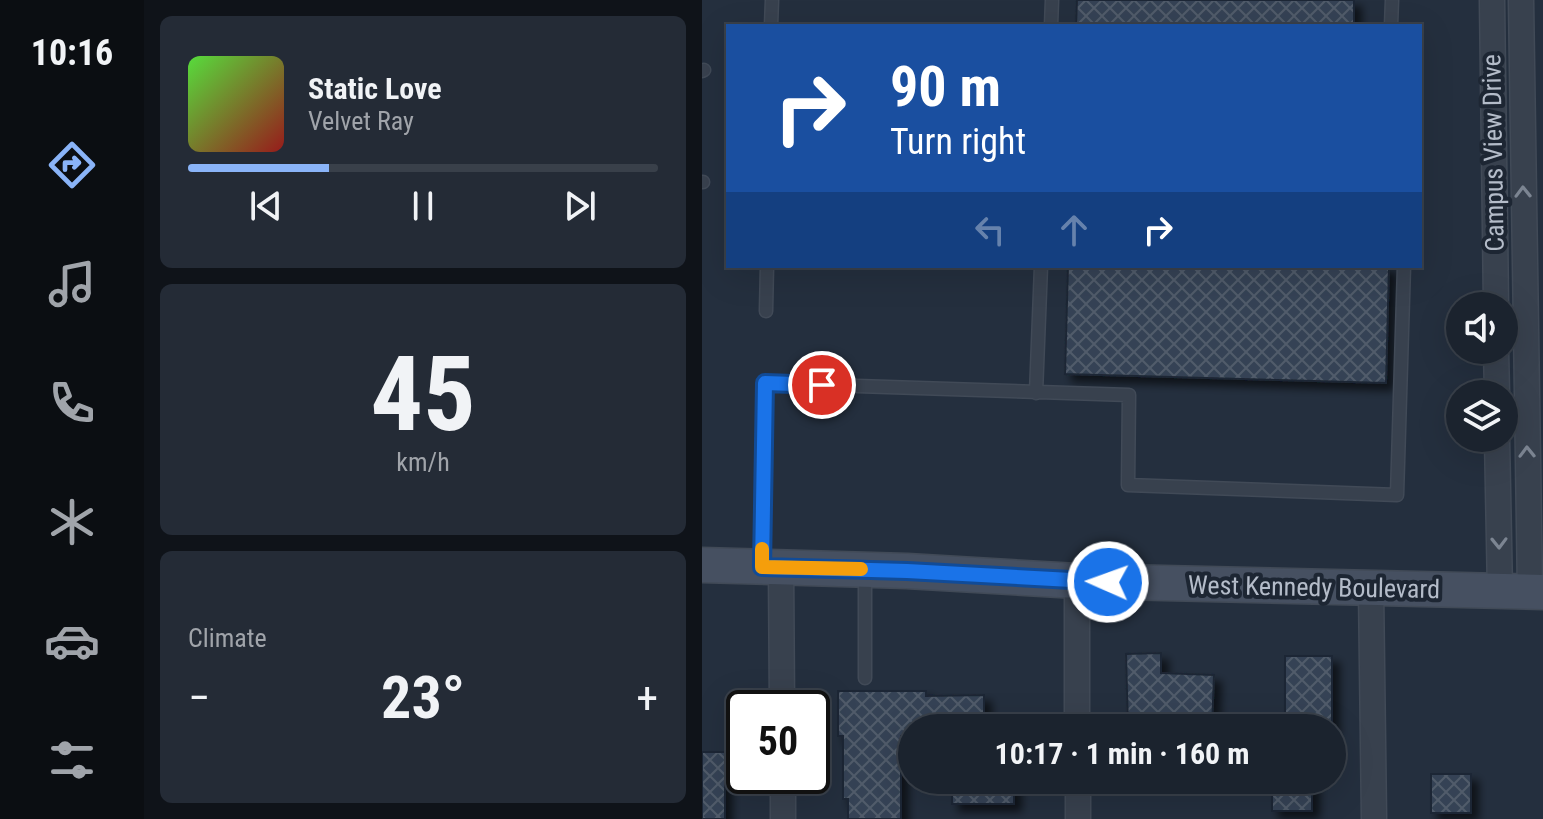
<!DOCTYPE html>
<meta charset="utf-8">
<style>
:root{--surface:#1b232e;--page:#242b36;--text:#f1f3f6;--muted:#a0a4aa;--line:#39404a;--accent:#8ab4f8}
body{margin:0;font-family:"Roboto Condensed",sans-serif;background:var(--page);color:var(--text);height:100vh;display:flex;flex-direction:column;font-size:30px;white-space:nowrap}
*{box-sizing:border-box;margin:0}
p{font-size:26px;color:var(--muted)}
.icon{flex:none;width:44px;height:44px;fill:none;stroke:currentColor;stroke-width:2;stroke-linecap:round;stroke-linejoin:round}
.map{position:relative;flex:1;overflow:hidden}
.sheet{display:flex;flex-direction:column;gap:16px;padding:16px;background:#0f1319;width:558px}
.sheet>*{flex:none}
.hud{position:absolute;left:24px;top:24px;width:696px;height:244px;border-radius:0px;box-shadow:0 8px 32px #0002,0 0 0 2px var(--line);background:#1a4fa0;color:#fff;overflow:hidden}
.controls{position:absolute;left:744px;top:292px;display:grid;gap:16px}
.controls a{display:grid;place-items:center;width:72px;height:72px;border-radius:50%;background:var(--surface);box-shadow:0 8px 32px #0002,0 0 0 2px var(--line);font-size:40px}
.speed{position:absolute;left:24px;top:690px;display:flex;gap:16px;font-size:40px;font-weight:700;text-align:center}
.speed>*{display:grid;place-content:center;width:104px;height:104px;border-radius:50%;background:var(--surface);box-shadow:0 8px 32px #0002,0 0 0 2px var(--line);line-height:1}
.speed .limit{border:4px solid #111;border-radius:12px;background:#fff;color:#111}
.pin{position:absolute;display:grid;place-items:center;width:68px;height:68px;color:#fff;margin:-34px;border:4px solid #fff;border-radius:50%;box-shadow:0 2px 8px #0007}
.me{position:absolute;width:88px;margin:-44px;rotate:272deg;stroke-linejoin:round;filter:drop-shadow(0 0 6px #0008)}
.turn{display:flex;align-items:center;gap:28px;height:168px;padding:0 32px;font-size:36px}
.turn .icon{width:104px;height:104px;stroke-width:2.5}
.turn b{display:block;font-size:56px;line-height:68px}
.lanes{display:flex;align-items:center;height:76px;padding:0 32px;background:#0003;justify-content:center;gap:40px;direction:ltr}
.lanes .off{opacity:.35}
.big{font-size:60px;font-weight:700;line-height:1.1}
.sheet .tile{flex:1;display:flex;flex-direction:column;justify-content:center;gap:12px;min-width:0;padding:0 28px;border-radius:12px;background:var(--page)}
.sheet .dial{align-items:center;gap:0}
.dial b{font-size:104px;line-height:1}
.song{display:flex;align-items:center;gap:24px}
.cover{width:96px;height:96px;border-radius:12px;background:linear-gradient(135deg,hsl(110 70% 55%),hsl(0 70% 35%))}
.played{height:8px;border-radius:4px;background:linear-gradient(90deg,var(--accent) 30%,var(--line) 30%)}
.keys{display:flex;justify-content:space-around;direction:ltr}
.heat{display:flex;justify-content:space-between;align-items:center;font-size:44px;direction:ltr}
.trip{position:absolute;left:196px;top:714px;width:448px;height:80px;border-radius:40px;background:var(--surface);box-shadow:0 8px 32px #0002,0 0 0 2px var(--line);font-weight:700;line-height:80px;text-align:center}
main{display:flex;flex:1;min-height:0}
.dock{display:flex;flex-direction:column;width:144px;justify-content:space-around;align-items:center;background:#0b0e12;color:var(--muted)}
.dock .icon{width:56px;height:56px}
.dock .on{color:var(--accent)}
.dock b{font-size:36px;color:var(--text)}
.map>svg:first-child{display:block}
.building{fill:url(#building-cross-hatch);stroke:#1f2835;stroke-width:2;filter:url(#shadow)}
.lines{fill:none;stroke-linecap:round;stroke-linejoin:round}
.service-casing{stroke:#414a57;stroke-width:15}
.minor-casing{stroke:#414a57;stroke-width:27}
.secondary-casing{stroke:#414a57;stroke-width:37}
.service{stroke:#38414e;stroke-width:12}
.minor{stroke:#38414e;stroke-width:24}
.secondary{stroke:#465061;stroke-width:34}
.oneway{stroke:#7c8592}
.route-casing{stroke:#114b97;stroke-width:20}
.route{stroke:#1a73e8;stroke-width:14}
.slow{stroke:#f59e0b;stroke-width:14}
.labels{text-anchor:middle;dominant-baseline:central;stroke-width:8;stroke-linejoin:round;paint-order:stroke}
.street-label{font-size:26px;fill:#b4bcc9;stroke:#1d2633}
</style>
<main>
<nav class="dock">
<b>10:16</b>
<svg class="icon on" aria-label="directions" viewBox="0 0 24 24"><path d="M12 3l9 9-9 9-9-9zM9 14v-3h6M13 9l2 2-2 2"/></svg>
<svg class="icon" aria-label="music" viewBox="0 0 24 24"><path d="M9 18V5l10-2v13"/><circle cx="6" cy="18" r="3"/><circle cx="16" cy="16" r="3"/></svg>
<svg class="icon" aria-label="phone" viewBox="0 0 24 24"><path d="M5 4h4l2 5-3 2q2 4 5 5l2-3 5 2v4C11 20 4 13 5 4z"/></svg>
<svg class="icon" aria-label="climate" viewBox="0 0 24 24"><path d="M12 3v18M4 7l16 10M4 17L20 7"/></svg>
<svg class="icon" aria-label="car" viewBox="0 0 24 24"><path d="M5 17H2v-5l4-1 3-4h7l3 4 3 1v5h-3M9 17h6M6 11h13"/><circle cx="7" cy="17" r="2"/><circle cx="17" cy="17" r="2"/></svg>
<svg class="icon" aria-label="filters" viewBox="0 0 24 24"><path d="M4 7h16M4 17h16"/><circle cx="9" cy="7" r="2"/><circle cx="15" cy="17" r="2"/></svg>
</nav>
<section class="sheet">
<div class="tile">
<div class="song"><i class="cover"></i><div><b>Static Love</b><p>Velvet Ray</p></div></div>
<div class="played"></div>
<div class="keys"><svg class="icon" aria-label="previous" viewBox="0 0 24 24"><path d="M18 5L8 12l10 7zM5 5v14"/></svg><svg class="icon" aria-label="pause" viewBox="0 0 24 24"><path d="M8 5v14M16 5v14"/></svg><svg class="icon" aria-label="next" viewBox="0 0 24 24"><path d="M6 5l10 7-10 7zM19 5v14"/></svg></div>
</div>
<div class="tile dial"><b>45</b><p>km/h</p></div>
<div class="tile"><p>Climate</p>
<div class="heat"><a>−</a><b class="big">23°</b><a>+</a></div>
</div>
</section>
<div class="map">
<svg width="841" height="819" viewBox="0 0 841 819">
<defs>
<pattern id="building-cross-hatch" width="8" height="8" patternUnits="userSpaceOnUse" patternTransform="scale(2)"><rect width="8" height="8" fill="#364354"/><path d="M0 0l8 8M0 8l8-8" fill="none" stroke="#515c6b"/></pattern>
<filter id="shadow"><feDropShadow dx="7" dy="7" stdDeviation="4" flood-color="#0009"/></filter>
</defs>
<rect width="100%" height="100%" fill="#242f3e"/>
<path class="building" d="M375 0H652V26H374Z
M366 266H687L684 383 363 374Z
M459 653V673L512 675 510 728H426L424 654Z
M583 656H630V728H583Z
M136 691H224V696L282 695V728H210V736H199V819H146V799H141V736H136Z
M0 752H23V819H0Z
M729 774H769V813H729Z
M250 780H312V804H250Z
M570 780H610V811H570Z"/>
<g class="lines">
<g class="service-casing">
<path id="service" d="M69 26 70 0
M349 26 350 0
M689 26 690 0
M0 71 2 70
M0 182H1
M64 311 65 266
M334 393 339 266
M60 565 63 383 427 395 426 485 695 495 702 266
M163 678V573"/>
</g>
<g class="minor-casing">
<path id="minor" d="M790 0 794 306
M819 0 828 592
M794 350 795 394
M795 438 798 592
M79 567 80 708
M375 581V728
M669 589 672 819
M81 776V819
M376 780V819"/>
</g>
<g class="secondary-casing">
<path id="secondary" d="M0 565 205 571 375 581 841 592"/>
</g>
<use href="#service" class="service"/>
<use href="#minor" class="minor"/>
<use href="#secondary" class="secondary"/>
</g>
<defs><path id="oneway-chevron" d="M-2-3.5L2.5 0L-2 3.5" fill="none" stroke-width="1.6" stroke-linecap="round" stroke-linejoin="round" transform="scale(2)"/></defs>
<g class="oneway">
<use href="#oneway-chevron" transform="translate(821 192) rotate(-91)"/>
<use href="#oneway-chevron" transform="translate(825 452) rotate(-91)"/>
<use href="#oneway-chevron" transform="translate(797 543) rotate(89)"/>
</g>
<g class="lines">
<g class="route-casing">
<path id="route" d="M120 385 63 383 60 567 205 571 406 582"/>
</g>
<use href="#route" class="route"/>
<path class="slow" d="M60 549V567L159 569"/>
</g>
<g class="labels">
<g class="street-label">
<text transform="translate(791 153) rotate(-91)">Campus View Drive</text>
<text transform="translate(612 587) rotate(1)">West Kennedy Boulevard</text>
</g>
</g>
</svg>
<div class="controls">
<a><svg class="icon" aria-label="sound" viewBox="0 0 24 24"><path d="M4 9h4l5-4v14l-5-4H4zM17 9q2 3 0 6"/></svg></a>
<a><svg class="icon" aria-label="layers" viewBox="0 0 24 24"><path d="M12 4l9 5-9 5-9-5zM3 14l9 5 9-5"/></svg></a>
</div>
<div class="speed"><div class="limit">50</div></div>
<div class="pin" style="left:120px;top:385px;background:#d93025"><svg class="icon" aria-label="arrive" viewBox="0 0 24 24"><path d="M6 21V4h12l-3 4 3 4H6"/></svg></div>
<svg class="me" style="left:406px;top:582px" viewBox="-20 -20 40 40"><circle r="17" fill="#1a73e8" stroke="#fff" stroke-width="3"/><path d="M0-11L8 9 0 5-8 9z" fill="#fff"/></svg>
<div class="trip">10:17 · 1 min · 160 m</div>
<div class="hud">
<div class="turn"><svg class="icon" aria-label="right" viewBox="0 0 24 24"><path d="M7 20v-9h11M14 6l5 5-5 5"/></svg><div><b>90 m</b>Turn right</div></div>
<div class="lanes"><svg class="icon off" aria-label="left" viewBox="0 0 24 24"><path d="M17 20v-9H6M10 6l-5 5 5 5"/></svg><svg class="icon off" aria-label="ahead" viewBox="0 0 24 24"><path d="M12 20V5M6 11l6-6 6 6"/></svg><svg class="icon" aria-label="right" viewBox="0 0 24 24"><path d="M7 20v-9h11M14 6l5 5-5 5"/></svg></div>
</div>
</div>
</main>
